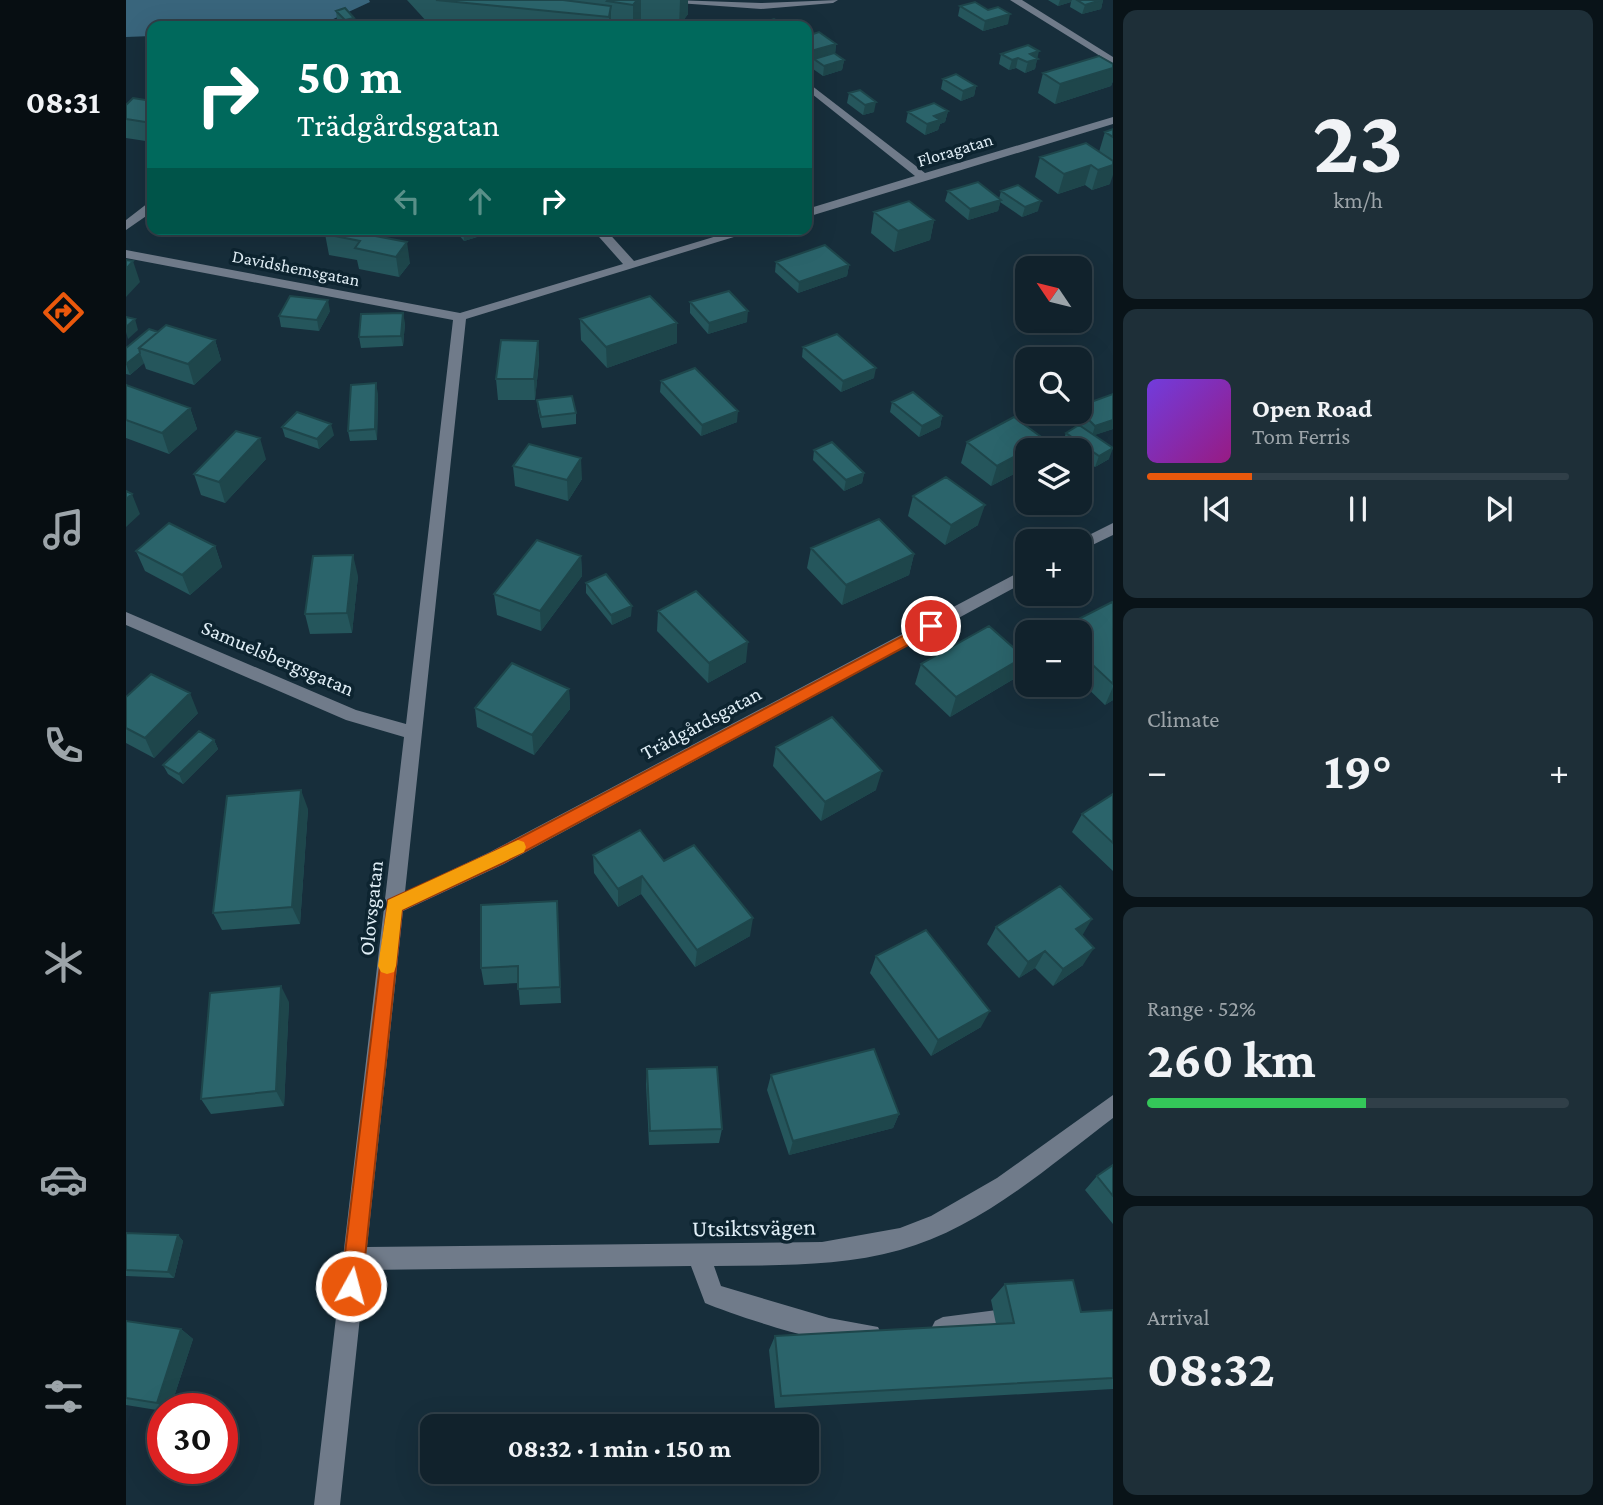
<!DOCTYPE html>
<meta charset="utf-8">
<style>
:root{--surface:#11222c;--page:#1e2f38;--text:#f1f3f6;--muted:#9ca4a9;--line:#303f48;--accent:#ea580c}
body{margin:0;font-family:"Crimson Pro",serif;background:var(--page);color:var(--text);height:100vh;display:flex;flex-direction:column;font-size:26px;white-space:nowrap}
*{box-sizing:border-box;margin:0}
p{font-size:23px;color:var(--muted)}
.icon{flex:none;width:38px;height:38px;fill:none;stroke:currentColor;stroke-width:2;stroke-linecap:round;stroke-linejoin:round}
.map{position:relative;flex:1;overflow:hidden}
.details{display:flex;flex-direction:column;gap:10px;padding:10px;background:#091318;width:490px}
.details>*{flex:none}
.guide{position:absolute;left:21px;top:21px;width:665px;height:214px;border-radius:14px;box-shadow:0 7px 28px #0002,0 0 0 2px var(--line);background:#00695c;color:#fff;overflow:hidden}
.needle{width:46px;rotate:305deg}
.tools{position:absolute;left:889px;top:256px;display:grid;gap:14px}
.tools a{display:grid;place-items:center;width:77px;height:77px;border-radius:14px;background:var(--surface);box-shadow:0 7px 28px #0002,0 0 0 2px var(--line);font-size:35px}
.speed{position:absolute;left:21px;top:1393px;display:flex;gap:14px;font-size:35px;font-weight:700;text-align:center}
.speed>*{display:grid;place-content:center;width:91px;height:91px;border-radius:50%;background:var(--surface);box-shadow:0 7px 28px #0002,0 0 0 2px var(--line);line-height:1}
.speed .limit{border:10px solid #d22;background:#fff;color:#111}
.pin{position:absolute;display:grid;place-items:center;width:60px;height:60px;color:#fff;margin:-30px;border:4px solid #fff;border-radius:50%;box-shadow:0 2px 7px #0007}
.me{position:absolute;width:77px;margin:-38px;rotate:7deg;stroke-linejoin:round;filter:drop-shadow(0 0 5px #0008)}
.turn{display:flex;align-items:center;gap:24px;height:147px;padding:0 35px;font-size:32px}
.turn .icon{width:91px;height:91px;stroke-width:2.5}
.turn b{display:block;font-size:49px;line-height:60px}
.lanes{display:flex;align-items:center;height:66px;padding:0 35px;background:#0003;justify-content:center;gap:35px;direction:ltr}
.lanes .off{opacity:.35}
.big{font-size:52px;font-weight:700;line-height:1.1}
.details .widget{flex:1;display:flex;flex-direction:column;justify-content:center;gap:10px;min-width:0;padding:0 24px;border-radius:14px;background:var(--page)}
.details .dial{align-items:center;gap:0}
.dial b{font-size:91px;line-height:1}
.song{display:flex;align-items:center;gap:21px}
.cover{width:84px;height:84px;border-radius:10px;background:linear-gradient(135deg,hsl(260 70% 55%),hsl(310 70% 35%))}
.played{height:7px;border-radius:4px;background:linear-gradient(90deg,var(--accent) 25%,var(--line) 25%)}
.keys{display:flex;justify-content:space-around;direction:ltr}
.heat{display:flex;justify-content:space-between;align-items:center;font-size:38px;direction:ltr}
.charge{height:10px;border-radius:5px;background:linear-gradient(90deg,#34c759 52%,var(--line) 0)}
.trip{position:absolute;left:294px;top:1414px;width:399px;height:70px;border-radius:14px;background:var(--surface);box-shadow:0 7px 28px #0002,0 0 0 2px var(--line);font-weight:700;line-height:70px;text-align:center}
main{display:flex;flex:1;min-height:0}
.menu{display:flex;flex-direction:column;width:126px;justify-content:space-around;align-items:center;background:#070e12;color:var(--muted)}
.menu .icon{width:49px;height:49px}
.menu .on{color:var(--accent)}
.menu b{font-size:32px;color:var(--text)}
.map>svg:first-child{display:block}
.forest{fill:#39657c}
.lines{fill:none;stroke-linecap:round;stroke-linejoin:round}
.minor{fill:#707b8a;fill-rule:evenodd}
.wall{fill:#25565c}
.shaded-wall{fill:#1e464b}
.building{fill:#2b646b;stroke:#1e464b;stroke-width:2}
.route{fill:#ea580c;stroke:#983908;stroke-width:2}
.slow{fill:#f59e0b}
.labels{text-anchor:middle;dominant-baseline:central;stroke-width:7;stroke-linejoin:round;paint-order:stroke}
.far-street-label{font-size:18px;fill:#e0eef6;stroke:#0d2430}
.street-label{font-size:21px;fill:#e0eef6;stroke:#0d2430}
.near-street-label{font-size:24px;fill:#e0eef6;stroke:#0d2430}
</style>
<main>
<nav class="menu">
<b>08:31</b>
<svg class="icon on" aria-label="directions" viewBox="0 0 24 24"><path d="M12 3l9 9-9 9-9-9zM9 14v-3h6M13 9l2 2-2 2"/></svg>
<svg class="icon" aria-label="music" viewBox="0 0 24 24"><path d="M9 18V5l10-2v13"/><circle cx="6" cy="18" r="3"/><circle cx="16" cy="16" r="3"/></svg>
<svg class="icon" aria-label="phone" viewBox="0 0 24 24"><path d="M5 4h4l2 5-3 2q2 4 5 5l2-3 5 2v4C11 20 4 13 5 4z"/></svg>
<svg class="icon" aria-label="climate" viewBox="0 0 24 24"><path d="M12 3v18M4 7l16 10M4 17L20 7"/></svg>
<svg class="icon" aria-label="car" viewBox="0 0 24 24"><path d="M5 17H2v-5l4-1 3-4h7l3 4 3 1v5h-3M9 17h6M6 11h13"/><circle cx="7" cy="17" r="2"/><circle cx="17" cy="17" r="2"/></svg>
<svg class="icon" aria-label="filters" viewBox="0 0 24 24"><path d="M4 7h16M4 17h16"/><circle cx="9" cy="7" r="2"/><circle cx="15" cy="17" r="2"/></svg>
</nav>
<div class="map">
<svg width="987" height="1505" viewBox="0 0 987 1505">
<rect width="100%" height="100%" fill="#172e3b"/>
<path class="forest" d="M0 0H243L244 2 203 21 159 26H26V36L0 37Z"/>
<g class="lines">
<path class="minor" d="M547 0 635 3 712 0 707 3 635 9 552 3Z
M884 0H896L987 57V64Z
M681 82 799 173 987 117V124L681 217V209L789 176 681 90Z
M22 203H26V212L0 230V220Z
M466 229H479L508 261 614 229H634L340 319 279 892 364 852 901 568V581L378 864 277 911 241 1247 696 1242 774 1228 805 1216 871 1178 987 1095V1118C922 1167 854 1228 774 1250 713 1267 650 1265 588 1266L595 1286 703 1318 752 1327 756 1335 752 1343C725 1355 610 1316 579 1303L565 1266 239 1270 214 1505H188L278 737 220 720 0 625V612L230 710 280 724 327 320 0 258V250L334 313 497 264Z
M987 523V535L954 551V541H951Z
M893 1307 901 1311 905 1319 901 1327 893 1331 817 1341 809 1337 805 1329 809 1321 817 1317Z"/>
</g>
<path class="wall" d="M281 0H562V14L553 26H545L515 22 511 26H310L302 23Z
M922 0H977L975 9 956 14 944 7 945 2 932 6Z
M834 6 862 10 882 24 857 31 832 16Z
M210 11 228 18 229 26H217L211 20Z
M681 27 683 29V35L710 44 709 54 718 60 716 70 697 76 687 69 688 60 684 61 681 59Z
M875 54 911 58 909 69 899 73 890 68 883 70 873 64Z
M987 64V81L985 86 929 104 912 93 917 73Z
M817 79 850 86 848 96 835 101 815 89Z
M723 93 748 112 737 115 721 103Z
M26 101V142L0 138V105Z
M822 111 819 122 814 124 812 130 799 135 780 122 782 112Z
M987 129V161L979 156 984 184 966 190 959 185 932 194 909 177 914 157 973 152 979 132Z
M822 191 873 199 875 191 912 211 896 217 874 202 872 211 842 220 819 201Z
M748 212 808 220 804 240 768 252 745 233Z
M117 229H153L146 236Z
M197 229H247L248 235 284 263 273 277 233 269 231 260 203 255 199 234 202 230Z
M328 229H377L338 241Z
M650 262 723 265 721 276 672 293 649 272Z
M564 302 621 322 582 334 564 313Z
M204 311 193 331 155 327 153 316Z
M454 319 551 323V343L481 368 455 340Z
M279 323 277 346 235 348 233 337Z
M32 332 89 340 95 360 68 385 20 369 18 363 4 375 0 374V348Z
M412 341 413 361 409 400H372L370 379Z
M677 347 748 378 715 392 676 357Z
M535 381 611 422 575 436 534 392Z
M0 385 64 408 71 429 43 454 0 438Z
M252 394 251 440 224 441 222 431Z
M987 394V429L968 435 983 459 969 467 954 456V450H944L936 444 940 433 955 427 946 418 948 411H954Z
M411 400 450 413V424L416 428 412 411Z
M766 402 816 416 814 427 793 437 764 412Z
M156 427 208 435 193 449 159 437Z
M841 442 901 450V483L888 474 865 486 835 463Z
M688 450 738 473 736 483 718 491 687 460Z
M140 459 99 503 75 495 68 474Z
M387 466 456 479 442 501 389 486Z
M787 496 852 525 819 545 782 516Z
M89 546 96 567 64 595 19 571 10 551Z
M685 548 788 554 783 575 716 605 681 568Z
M455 556 456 576 415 631 371 615 368 594Z
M232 576 226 633 184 634 179 614Z
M460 583 505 616 486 625 460 593Z
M987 603V700L979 705 954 681V632H929Z
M532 611 620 662 582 683 531 631Z
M795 664 891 677 824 717 789 684Z
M443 689 444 709 408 755 351 727 349 708Z
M0 697 72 713 28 758 0 743Z
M88 740 92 749 57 784 42 774 37 765Z
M650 747 750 790 695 821 647 766Z
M987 794V871L946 832 956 814Z
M182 809 174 924 96 930 87 913Z
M467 855 538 861 624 936 569 967 515 894 492 907 468 873Z
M432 919 435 1003 394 1005 392 983 358 985 355 968Z
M870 927 956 936 957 965 927 986 909 968 893 978 861 944Z
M750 956 855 1027 805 1056 744 973Z
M163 1002 158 1106 85 1114 75 1099Z
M521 1069 596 1129 593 1143 523 1145 520 1084Z
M645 1075 773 1114 767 1128 663 1155 641 1090Z
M987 1165V1224L959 1190 971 1176Z
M0 1233 52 1235 57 1241 48 1278 0 1276Z
M879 1284 955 1312 987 1310V1389L649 1408 643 1350 649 1336 870 1324 865 1300Z
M0 1321 55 1329 67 1339 44 1409H37V1411L0 1405Z"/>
<path class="shaded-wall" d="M511 0H515V22L511 26H507V5Z
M554 0H562V14L553 26Z
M934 0H946L945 2 932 6Z
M975 0H977L975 9 956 14 959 5Z
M485 6V26H483V17Z
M884 14 882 24 857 31 859 21Z
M228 18 229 26H220L219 20Z
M710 44 709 54 684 61 685 51Z
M913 51 909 69 899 73 904 54Z
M892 58 890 68 883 70 886 60Z
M718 60 716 70 697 76 698 66Z
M987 68V81L985 86 929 104 934 84Z
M850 86 848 96 835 101 837 91Z
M750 102 748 112 737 115 739 105Z
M822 111 819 122 814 124 812 130 799 135 801 124 808 116Z
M965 165 959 185 932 194 938 174Z
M987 165V175L984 184 966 190 972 170Z
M875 200 872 211 842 220 844 209Z
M915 201 912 211 896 217 899 207Z
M808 220 804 240 768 252 772 231Z
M145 229H153L146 236Z
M243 229H247L250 246 239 234Z
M337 229H377L338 241Z
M281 242 284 263 273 277 270 257Z
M7 261 14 282 0 297V269Z
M723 265 721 276 672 293 673 282Z
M202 300 204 311 193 331 191 320Z
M622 311 621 322 582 334 583 323Z
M277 313 279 323 277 346 275 336Z
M9 319 12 330 2 339 0 332V327Z
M551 323V343L481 368 480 347Z
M89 340 95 360 68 385 62 364Z
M412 341 413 361 409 400 408 379Z
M14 353 18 363 4 375 0 364Z
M750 368 748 378 715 392 717 381Z
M250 383 252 394 251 440 249 429Z
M64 408 71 429 43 454 36 433Z
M612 411 611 422 575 436 576 425Z
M816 416 814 427 793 437 796 426Z
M987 420V429L966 436 969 426Z
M205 424 208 435 193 449 191 439Z
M134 438 140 459 99 503 93 482Z
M987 448 983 459 969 467 973 456Z
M895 453 888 474 865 486 871 466Z
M455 458 456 479 442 501 441 480Z
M738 473 736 483 718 491 720 480Z
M6 494 14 514 0 527V499Z
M859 505 852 525 819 545 825 525Z
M89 546 96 567 64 595 56 575Z
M788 554 783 575 716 605 720 585Z
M227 555 232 576 226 633 221 613Z
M455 556 456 576 415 631 414 611Z
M506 606 505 616 486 625 485 615Z
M622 642 620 662 582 683 583 663Z
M898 657 891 677 824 717 830 697Z
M987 687V700L979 705Z
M443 689 444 709 408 755 406 735Z
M64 693 72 713 28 758 19 738Z
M88 740 92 749 57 784 53 774Z
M756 771 750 790 695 821 699 802Z
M175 790 182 809 174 924 166 907Z
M516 876 515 894 492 907V889Z
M431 901 432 919 435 1003 434 987Z
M627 918 624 936 569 967 571 950Z
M966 919 956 936 950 929Z
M968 948 957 965 927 986 937 969Z
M919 951 909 968 893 978 902 962Z
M155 986 163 1002 158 1106 150 1091Z
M864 1011 855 1027 805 1056 812 1040Z
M773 1114 767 1128 663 1155 667 1141Z
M52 1235 57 1241 48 1278 42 1272Z
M55 1329 67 1339 44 1409H39L31 1403Z"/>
<path class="building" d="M310 0H437L485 6 483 17Z
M482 0H511L507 5 481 1Z
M951 0H975L959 5Z
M849 2 862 10 872 7 884 14 859 21 834 6Z
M219 8 228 18 219 20 210 11Z
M648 19 658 25 633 26 630 25Z
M693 32 710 44 685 51 681 48V36Z
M902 45 913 51 904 54 912 59 901 62 892 58 886 60 875 54Z
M708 53 718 60 698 66 688 59Z
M973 56 987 64V68L934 84 917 73Z
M830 74 850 86 837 91 817 79Z
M734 90 750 102 739 105 723 93Z
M7 98 26 101V123L0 119V105Z
M808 103 822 111 808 116 814 120 801 124 782 112Z
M987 129V137L979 132Z
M960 143 987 161V165L972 170 965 165 938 174 914 157Z
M852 182 875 200 844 209 822 191Z
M892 185 915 201 899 207 875 191Z
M783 201 808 220 772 231 748 212Z
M203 229H243L239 234 281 242 270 257 229 248 234 241 199 234Z
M699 245 723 265 673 282 650 262Z
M0 260 7 261 0 269Z
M603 291 622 311 583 323 564 302Z
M164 296 202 300 191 320 153 316Z
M524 296 551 323 480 347 454 319Z
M277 313 275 336 233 337 235 314Z
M0 317 9 319 0 327Z
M40 325 89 340 62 364 13 348Z
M23 329 32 332 13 348 14 353 0 364V348Z
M711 334 750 368 717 381 677 347Z
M375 340 412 341 408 379H370Z
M569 368 612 411 576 425 535 381Z
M250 383 249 429 222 431 225 385Z
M0 385 64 408 36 433 0 420Z
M787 392 816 416 796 426 766 402Z
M987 394V420L969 426 954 411V406Z
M446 396 450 413 415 417 411 400Z
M171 412 205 424 191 439 156 427Z
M888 417 933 450H901V458L895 453 871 466 841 442Z
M953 425 987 448 973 456 940 433Z
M110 431 134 438 93 482 68 474Z
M706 442 738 473 720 480 688 450Z
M403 444 455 458 441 480 387 466Z
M820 477 859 505 825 525 787 496Z
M0 491 6 494 0 499Z
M753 519 788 554 720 585 685 548Z
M43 523 89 546 56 575 10 551Z
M411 540 455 556 414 611 368 594Z
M227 555 221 613 179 614 187 556Z
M480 574 506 606 485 615 460 583Z
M570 591 622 642 583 663 532 611Z
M986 602 987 603V684L954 653V632H931L929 631Z
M863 626 898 657 830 697 795 664Z
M386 663 443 689 406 735 349 708Z
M25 674 64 693 19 738 0 728V697Z
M706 717 756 771 699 802 650 747Z
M73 731 88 740 53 774 37 765Z
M175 790 166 907 87 913 101 796Z
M987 794V843L956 814Z
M514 830 538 861 568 845 627 918 571 950 516 876 492 889 467 855Z
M934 886 966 919 950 929 968 948 937 969 919 951 902 962 870 927Z
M431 901 434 987 392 989V966L355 968V905Z
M800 930 864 1011 812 1040 750 956Z
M155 986 150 1091 75 1099 84 993Z
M748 1049 773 1114 667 1141 645 1075Z
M591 1067 596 1129 524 1131 521 1069Z
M987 1165V1196L971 1176Z
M0 1233 52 1235 42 1272 0 1270Z
M947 1280 955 1312 987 1310V1378L655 1396 649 1336 888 1323 879 1284Z
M0 1321 55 1329 31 1403 0 1398Z"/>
<path class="route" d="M805 621 810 622 812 626 810 630 377 863 276 910 236 1286 233 1293 225 1296 218 1293 215 1286 262 900 365 853Z"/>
<path class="slow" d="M392 840 398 842 400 847 398 852 276 910 270 966 268 972 261 974 255 972 252 966 262 900Z"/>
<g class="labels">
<g class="far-street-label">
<text transform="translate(829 150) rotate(-17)">Floragatan</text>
<text transform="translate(170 268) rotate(11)">Davidshemsgatan</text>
</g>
<g class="street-label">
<text transform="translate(152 658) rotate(23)">Samuelsbergsgatan</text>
<text transform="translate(575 723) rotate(-28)">Trädgårdsgatan</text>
<text transform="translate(245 908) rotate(-84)">Olovsgatan</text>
</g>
<g class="near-street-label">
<text transform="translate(628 1227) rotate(-1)">Utsiktsvägen</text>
</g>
</g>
</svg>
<div class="tools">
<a><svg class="needle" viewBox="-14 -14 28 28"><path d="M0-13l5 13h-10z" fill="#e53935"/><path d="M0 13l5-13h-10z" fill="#9ca4a9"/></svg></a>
<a><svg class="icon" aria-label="search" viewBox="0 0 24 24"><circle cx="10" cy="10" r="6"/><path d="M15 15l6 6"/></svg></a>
<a><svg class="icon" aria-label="layers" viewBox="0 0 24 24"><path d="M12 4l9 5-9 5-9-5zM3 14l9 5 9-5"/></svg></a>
<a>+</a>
<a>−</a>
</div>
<div class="speed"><div class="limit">30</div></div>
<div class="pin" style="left:805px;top:626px;background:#d93025"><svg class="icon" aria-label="arrive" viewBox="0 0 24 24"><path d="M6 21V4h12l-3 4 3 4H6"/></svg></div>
<svg class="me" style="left:225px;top:1286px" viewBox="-20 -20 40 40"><circle r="17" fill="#ea580c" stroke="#fff" stroke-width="3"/><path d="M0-11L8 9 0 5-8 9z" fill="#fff"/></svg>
<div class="trip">08:32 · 1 min · 150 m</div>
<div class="guide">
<div class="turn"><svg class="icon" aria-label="right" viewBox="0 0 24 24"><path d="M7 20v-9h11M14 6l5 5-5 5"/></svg><div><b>50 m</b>Trädgårdsgatan</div></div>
<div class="lanes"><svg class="icon off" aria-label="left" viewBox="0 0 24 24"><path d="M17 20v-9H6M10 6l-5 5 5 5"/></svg><svg class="icon off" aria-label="ahead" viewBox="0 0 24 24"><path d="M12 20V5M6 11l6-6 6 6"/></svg><svg class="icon" aria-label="right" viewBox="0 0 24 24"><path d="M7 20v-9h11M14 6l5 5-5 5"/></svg></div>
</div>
</div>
<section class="details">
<div class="widget dial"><b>23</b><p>km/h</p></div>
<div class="widget">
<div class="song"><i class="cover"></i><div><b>Open Road</b><p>Tom Ferris</p></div></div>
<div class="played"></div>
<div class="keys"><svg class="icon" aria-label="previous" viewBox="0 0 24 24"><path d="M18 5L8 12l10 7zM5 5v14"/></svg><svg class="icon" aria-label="pause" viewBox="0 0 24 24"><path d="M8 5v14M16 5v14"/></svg><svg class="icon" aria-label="next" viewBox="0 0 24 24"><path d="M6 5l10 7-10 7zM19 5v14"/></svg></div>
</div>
<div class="widget"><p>Climate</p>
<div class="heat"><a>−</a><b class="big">19°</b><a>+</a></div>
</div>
<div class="widget"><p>Range · 52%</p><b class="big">260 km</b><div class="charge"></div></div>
<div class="widget"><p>Arrival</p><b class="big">08:32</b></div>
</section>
</main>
